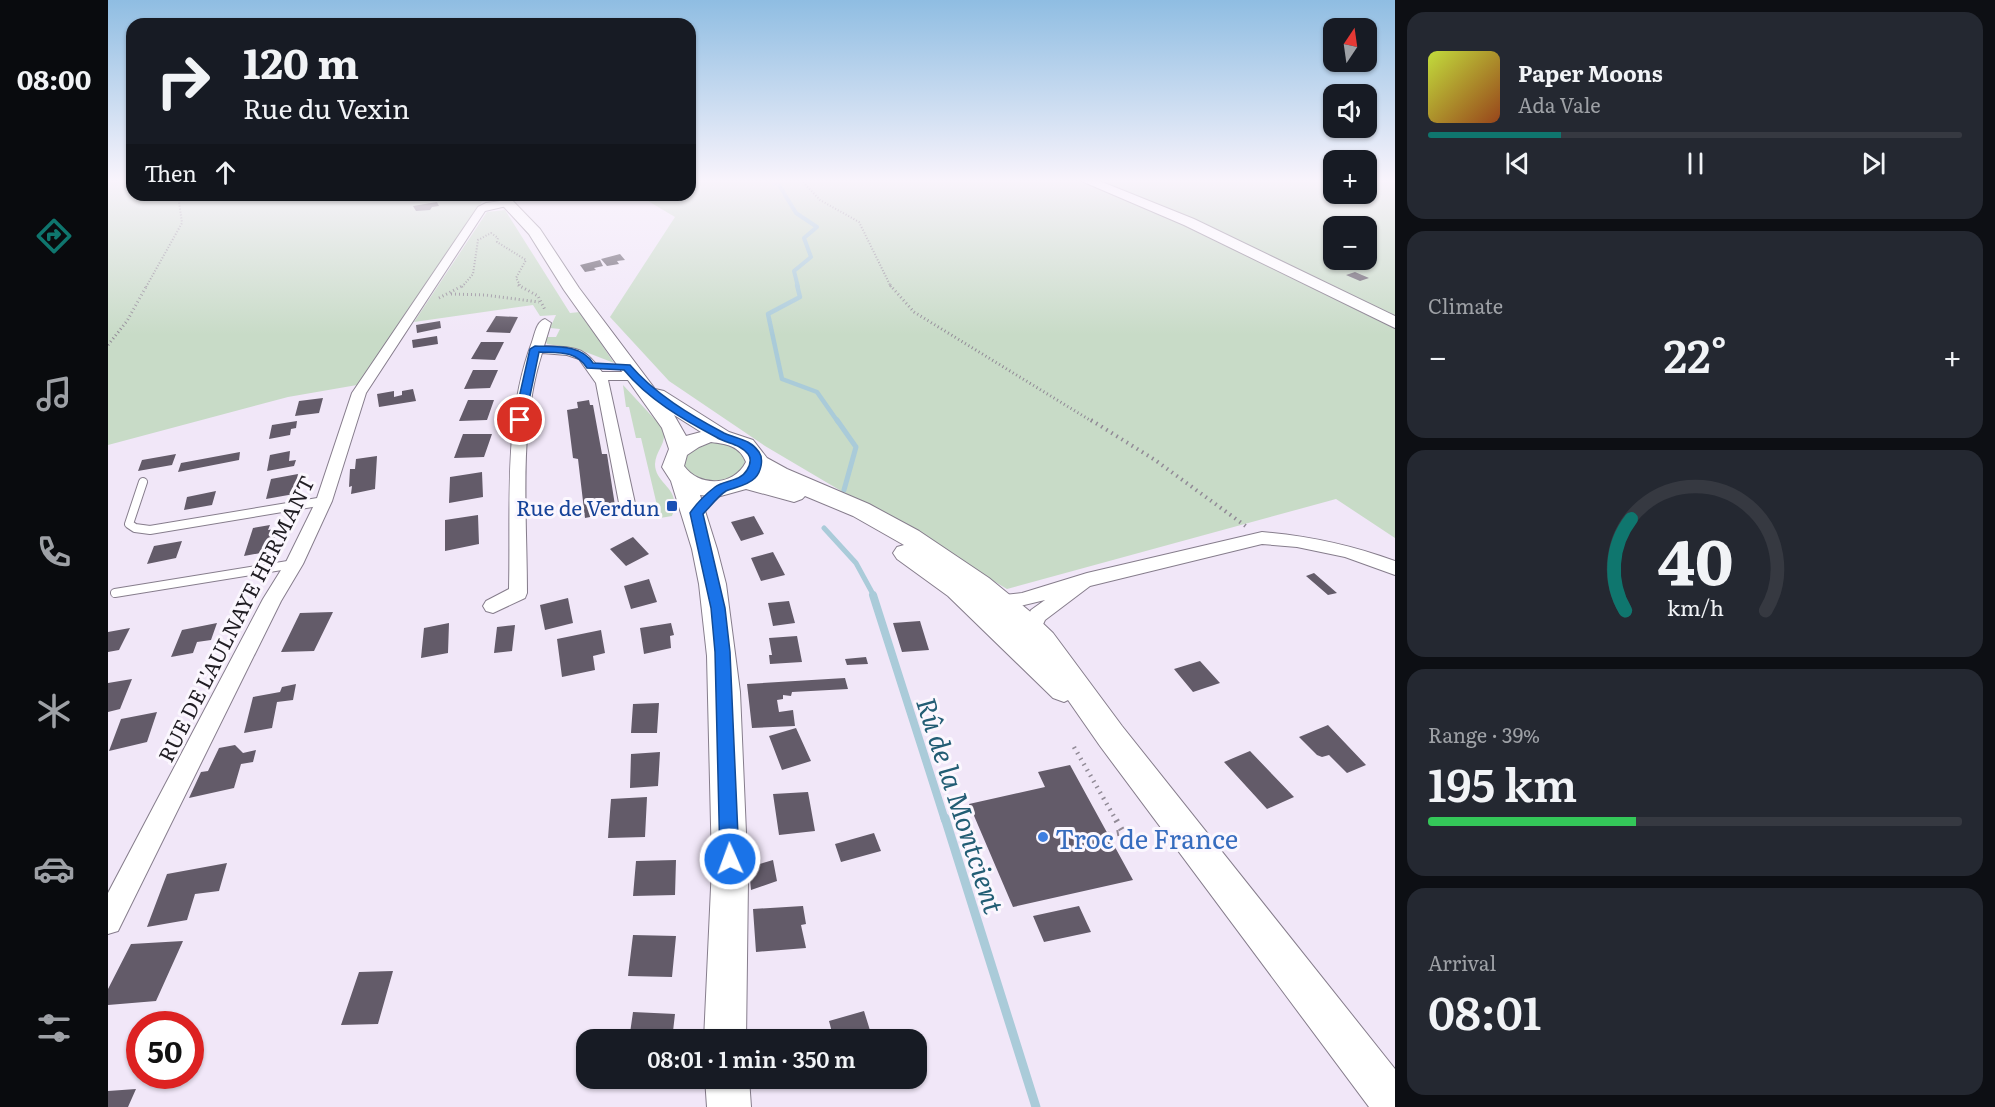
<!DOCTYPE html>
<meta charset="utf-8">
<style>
:root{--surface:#171b24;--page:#242831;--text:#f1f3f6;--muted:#9ea1a6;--line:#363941;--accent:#0f766e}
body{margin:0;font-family:Literata,serif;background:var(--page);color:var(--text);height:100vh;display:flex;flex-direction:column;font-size:22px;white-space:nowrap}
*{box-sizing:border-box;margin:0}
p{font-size:20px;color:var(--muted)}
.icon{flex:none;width:33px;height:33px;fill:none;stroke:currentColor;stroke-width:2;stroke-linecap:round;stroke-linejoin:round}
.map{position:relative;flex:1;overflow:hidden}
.panel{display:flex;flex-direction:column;gap:12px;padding:12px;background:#0d0f14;width:600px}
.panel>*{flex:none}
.banner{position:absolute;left:18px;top:18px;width:570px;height:183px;border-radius:18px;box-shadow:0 2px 4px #0004;background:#171b24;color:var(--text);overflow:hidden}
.needle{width:39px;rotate:13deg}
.buttons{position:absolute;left:1215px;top:18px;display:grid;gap:12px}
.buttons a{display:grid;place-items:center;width:54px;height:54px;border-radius:12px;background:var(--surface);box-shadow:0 2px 4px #0004;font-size:30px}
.speed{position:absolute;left:18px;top:1011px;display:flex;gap:12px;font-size:30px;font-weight:700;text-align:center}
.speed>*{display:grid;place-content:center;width:78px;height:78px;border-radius:50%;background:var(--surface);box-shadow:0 2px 4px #0004;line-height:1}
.speed .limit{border:9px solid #d22;background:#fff;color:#111}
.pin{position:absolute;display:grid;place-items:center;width:51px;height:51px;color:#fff;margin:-26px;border:3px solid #fff;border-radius:50%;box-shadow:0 2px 6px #0007}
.me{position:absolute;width:66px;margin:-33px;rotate:358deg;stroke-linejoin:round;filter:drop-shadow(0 0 4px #0008)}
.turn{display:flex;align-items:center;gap:21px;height:126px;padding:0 18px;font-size:27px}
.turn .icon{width:78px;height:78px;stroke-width:2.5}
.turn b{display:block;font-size:42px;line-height:51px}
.then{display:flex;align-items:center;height:57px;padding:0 18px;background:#0003;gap:12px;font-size:22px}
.big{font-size:45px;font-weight:600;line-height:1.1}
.panel .widget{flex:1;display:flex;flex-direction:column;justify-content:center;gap:9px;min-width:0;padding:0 21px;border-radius:18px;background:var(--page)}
.panel .dial{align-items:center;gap:0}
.dial svg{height:156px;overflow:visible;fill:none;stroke:var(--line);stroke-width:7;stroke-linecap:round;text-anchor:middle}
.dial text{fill:var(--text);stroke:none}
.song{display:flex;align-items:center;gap:18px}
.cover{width:72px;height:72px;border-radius:9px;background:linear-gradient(135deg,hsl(70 70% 55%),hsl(20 70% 35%))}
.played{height:6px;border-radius:3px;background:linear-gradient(90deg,var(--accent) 25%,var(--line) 25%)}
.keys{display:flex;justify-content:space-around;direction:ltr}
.heat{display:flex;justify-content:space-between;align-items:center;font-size:33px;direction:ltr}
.charge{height:9px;border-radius:4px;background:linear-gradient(90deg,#34c759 39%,var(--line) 0)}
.trip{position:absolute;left:468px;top:1029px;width:351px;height:60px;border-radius:18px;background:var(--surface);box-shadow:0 2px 4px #0004;font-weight:600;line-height:60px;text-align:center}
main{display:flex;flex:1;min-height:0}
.dock{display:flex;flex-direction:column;width:108px;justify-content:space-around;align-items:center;background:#090b0e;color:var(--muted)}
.dock .icon{width:42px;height:42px}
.dock .active{color:var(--accent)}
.dock b{font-size:27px;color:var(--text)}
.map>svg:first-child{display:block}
.green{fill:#c8dbc7;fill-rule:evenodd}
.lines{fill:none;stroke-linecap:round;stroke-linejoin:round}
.stream-far4{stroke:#aacbd9;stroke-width:4}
.stream-far3{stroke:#aacbd9;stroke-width:4.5}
.stream-far2{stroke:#aacbd9;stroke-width:5}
.stream-far1{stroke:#aacbd9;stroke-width:8}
.stream{stroke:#aacbd9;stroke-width:9}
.building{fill:#635b69}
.lane-casing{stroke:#867d8c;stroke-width:10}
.street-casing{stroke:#867d8c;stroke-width:2}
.secondary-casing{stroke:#867d8c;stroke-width:2}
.path-far4{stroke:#918a96;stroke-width:2;stroke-dasharray:1 2;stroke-linecap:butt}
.path-far3{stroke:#918a96;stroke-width:3;stroke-dasharray:1 3;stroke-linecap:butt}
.path-far2{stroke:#918a96;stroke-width:4;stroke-dasharray:1.5 4.5;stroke-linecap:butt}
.path-far1{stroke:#918a96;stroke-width:4.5;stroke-dasharray:1.5 5;stroke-linecap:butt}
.path{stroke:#918a96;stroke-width:6;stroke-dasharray:2 7;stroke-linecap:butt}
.lane{stroke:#fff;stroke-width:8}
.street{fill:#fff;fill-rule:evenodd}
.secondary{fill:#fff;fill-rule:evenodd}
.route{fill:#1a73e8;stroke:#114b97;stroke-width:1.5}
.transit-dot{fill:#1a4fb4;stroke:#fbf7fe;stroke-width:2}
.shop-dot{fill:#3f7fe0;stroke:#fbf7fe;stroke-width:2}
.labels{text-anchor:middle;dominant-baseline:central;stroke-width:6;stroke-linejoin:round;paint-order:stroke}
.transit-label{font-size:21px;fill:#164399;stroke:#fbf7fe;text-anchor:end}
.street-label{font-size:21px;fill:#201d23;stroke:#fbf7fe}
.near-shop-label{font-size:26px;fill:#366cbe;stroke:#fbf7fe;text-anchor:start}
.near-water-label{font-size:27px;font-style:italic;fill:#225d74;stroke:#fbf7fe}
</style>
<main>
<nav class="dock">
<b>08:00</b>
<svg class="icon active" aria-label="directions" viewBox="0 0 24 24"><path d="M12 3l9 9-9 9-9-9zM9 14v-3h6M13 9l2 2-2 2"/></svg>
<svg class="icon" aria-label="music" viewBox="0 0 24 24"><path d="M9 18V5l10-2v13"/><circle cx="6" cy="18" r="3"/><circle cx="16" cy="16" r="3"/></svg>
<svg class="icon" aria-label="phone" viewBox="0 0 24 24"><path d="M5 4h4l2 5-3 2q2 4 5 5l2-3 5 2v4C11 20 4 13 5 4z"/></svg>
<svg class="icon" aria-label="climate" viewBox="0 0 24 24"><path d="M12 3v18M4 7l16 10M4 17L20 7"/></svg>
<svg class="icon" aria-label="car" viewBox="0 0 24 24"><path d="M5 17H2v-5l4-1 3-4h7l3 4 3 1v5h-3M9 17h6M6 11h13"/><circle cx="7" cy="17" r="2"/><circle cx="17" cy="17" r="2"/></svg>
<svg class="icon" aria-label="filters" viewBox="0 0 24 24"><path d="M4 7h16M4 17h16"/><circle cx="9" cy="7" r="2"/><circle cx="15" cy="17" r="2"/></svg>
</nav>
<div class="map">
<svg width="1287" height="1107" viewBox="0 0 1287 1107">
<rect width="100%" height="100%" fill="#f1e7f8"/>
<path class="green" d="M0 180H24V195L377 197 294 326 249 385 180 397 0 445Z
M582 180H1225L1226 194H1258L1259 180H1287V538L1228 499 899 589 657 446 561 381 502 317 567 217 530 195H582ZM1226 226H1258V260H1226Z
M397 210 462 313 472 312 506 363 470 349 439 344 436 337H448L452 329 442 328 448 315 432 316 425 305 306 322 379 212Z
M515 385 554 427C561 442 548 449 547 464 547 485 575 488 564 516L552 518 533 438H528L521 407H518Z
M611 441 629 446 638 458 634 470C617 484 589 486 576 466L578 454 600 442Z"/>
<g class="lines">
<path class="stream-far4" d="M659 180 671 185 688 213 709 227 696 238 703 257 686 271 690 287"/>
<path class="stream-far3" d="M689 285 692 297 660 314 674 379 709 392 730 422"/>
<path class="stream-far2" d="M729 420 748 447 736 490
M716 528 748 563 766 596"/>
<path class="stream-far1" d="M765 595 837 820"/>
<path class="stream" d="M837 818 928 1107"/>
</g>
<path class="building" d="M329 202 331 206 324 207 322 210 308 211 305 206Z
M512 254 517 260 509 261 511 264 499 266 493 259Z
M492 260 495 266 486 268 488 270 477 272 472 265Z
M1247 272 1261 278 1252 281 1238 275Z
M388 316 410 317 402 333 378 332Z
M332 321 333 328 309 333 308 325Z
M329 336 330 344 305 348 304 340Z
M373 342H396L387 360 363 359Z
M365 370H390L382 388 356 389Z
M305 389 308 401 271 407 269 394 286 391V397L294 395V391Z
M215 398 211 413 187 416 191 401Z
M360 400H386L379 420 351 421Z
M481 400 482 405H485L494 454H499L508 512 477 518 470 459 465 458 459 410 470 408 469 402Z
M189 421 188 428 183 429 182 435 161 439 164 425Z
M355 434H384L376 457 346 458Z
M182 451 181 461 188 460 186 466 159 471 162 455Z
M132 452 131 460 70 472 73 463Z
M68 454 64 465 30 471 34 460Z
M269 456 267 489 243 494 244 486 241 487 242 469H247L248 459Z
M374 472 375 497 341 503 342 477Z
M190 474 186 494 158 499 163 479Z
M108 491 104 505 76 510 79 497Z
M370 515 371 544 337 551V520Z
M646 516 656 534 633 541 623 522Z
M162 525 160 530 168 529 164 551 136 556 145 528Z
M525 537 541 554 518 566 502 549Z
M74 541 68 558 39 564 46 546Z
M665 552 677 575 653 581 643 558Z
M1206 573 1229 593 1220 595 1198 576Z
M541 579 549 602 523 609 516 586Z
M460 598 465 623 437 630 432 605Z
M681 601 687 623 665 626 660 603Z
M225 612 206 651 173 652 192 613Z
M812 621 821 650 794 652 785 623Z
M109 623 103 640 89 642 85 653 63 657 74 630Z
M341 623 340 653 313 658 316 628Z
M563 623 566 635 562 636 563 648 536 654 532 628Z
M407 625 404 651 386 653 389 627Z
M22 628 11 650 0 652V632Z
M493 630 497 653 485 656 487 670 454 677 449 639Z
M689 636 694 662 662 664 661 655H664L661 638Z
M758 657 760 664 739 665 737 659Z
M1092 661 1112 683 1085 692 1066 669Z
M737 678 740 689 684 692 683 696 675 695V699L669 700 671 712 685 710 687 726 644 728 639 684Z
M24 679 12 709 0 712V683Z
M188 684 185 700 169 702 164 728 136 733 145 697 172 692 174 687Z
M551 703 549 733H523L525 704Z
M49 712 39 742 1 751 13 719Z
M1220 725 1258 765 1239 773 1221 755 1214 757 1209 755 1191 737Z
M688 728 703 761 674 770 661 736Z
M127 745 135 753 148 750 145 762 133 764 126 788 81 798 93 772 100 771 111 748Z
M1142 751 1186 797 1159 809 1116 762Z
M552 752 550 786 522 788 523 754Z
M962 765 1025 880 905 907 861 804 937 787 930 772Z
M700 792 707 831 671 835 665 794Z
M539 797 537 837 500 838 503 799Z
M766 833 773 851 733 862 727 844Z
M568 860 567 895 525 896 528 861Z
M665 860 669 881 643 890 641 867Z
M119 863 111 891 87 894 79 920 39 927 59 874Z
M695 906 698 924 693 925 698 948 648 952 645 909Z
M971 906 983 932 936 942 925 916Z
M525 935 568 936 564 977 520 976Z
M75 941 48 1001 0 1005V989L23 944Z
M285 971 270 1024 233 1025 251 972Z
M756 1011 765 1040H726L721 1021Z
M525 1012 567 1014 564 1040H521Z
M737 1078H759V1079L739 1086Z
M28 1089 20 1107H0V1091Z"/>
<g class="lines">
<g class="lane-casing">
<path id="lane" d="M35 482 21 524 27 528 42 530 216 501
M7 593 186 564"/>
</g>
<g class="street-casing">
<path id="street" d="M400 200 403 201V205L377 211 258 393 224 501 195 564 173 601 10 931 0 934V893L155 599 178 562 208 501 244 393 370 207 378 203Z
M437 319 443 323 436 346C468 348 475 345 494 372H527L534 376 527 380H500L528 508 526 512H514L512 508 488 383 471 359 459 355 434 353C410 428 419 515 419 593L417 598 385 613 378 611 375 606 378 601 401 589C403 508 395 418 424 342 427 334 428 322 437 319Z
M1154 532C1201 536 1243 545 1287 561V575L1237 557 1189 547 1154 544 982 586 937 620 930 635 923 637 916 635 913 629 923 610 937 600 896 610 878 607 875 602 878 597 914 593 979 573Z"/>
</g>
<g class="secondary-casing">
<path id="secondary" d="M971 180H989L1086 219 1287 316V328L1076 225Z
M385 195H399L432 229 471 288 547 389 556 391 621 432 645 440 659 458 679 469 761 504 811 531 881 578 925 614 945 633 1014 726 1287 1069V1107H1261L992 746 960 700 956 702 945 698 840 596 789 559 785 553 789 547 796 545 745 516 697 496 694 499 686 502 638 489 609 497 592 495 609 549 618 584 632 692 640 880 638 1040H596L604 866 599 656 591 584 584 549 563 481 554 467 561 449 554 428 456 290 421 234ZM566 415 593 432 578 436ZM603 442C619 444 632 446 638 462 626 486 592 488 576 466L579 455 591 447Z
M597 1078H641L643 1107H599Z"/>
</g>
<path class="path-far4" d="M693 180 712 200 751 222 783 287
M38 287 74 223 70 195
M354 287 365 274 370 240 383 233 390 238 389 242 418 260 408 278 413 287"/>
<path class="path-far3" d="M410 285 430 296 437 310
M782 285 806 312 985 422
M343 294 377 295 431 302
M331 298 356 285
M0 345 19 321 39 285"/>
<path class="path-far2" d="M983 420 1047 460 1139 527"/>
<path class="path-far1" d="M966 747 1008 820"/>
<path class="path" d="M1000 835 1015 832 1007 818"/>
<use href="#lane" class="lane"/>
<use href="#street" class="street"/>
<use href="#secondary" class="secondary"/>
</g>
<linearGradient id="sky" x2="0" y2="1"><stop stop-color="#8fbde2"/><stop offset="0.54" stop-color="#f9f4fc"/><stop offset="1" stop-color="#f9f4fc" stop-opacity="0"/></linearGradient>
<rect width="1287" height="335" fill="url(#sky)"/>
<path class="route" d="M427 346C447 347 473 344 485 363L522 365C547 394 582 415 616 433 629 439 642 439 651 452 656 459 653 472 647 478 639 486 627 487 618 491 610 496 601 508 595 514L617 608 622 652 631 859 629 866 622 868 615 866 612 859 607 652 603 608 582 513C588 504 598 494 607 487 616 480 632 482 639 470 642 465 644 459 640 454 631 443 619 444 608 437 574 419 540 399 516 370L479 368C467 350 451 353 431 352L417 420 416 422H408L406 420 422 349Z"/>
<rect class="transit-dot" x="558" y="500" width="12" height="12" rx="3"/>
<circle class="shop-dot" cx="935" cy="837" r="6"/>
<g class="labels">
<g class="transit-label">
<text x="552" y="506">Rue de Verdun</text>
</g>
<g class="street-label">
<text transform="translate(127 618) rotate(-63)">RUE DE L'AULNAYE HERMANT</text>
</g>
<g class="near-shop-label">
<text x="947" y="837">Troc de France</text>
</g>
<g class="near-water-label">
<text transform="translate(854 805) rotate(72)">Rû de la Montcient</text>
</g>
</g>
</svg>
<div class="buttons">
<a><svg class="needle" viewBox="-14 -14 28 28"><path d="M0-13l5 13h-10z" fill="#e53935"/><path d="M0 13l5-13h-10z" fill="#9ea1a6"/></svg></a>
<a><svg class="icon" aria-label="sound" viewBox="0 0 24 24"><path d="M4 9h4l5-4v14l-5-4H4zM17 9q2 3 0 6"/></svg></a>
<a>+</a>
<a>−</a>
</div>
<div class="speed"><div class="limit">50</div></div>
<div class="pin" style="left:412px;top:420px;background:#d93025"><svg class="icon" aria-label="arrive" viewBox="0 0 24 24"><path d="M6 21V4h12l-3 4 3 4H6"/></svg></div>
<svg class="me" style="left:622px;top:859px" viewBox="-20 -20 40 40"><circle r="17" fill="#1a73e8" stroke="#fff" stroke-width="3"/><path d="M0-11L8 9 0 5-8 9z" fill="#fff"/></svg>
<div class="trip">08:01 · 1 min · 350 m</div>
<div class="banner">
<div class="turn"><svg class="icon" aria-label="right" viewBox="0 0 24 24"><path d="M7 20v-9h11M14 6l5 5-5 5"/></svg><div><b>120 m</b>Rue du Vexin</div></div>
<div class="then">Then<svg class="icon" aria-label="ahead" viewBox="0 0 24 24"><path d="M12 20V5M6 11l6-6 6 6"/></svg></div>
</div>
</div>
<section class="panel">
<div class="widget">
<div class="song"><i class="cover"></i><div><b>Paper Moons</b><p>Ada Vale</p></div></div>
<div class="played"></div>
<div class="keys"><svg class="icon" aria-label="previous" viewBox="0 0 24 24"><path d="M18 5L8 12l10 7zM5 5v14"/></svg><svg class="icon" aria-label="pause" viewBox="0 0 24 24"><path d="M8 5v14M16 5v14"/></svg><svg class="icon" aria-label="next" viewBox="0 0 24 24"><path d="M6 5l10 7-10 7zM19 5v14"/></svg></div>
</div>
<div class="widget"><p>Climate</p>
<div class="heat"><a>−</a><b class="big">22°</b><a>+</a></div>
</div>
<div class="widget dial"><svg viewBox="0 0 100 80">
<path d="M14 69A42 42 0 1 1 86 69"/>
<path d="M14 69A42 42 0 0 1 17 22" stroke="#0f766e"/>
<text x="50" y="56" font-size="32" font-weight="700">40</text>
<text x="50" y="72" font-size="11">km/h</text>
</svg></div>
<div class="widget"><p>Range · 39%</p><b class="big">195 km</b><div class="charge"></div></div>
<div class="widget"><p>Arrival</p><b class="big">08:01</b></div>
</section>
</main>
